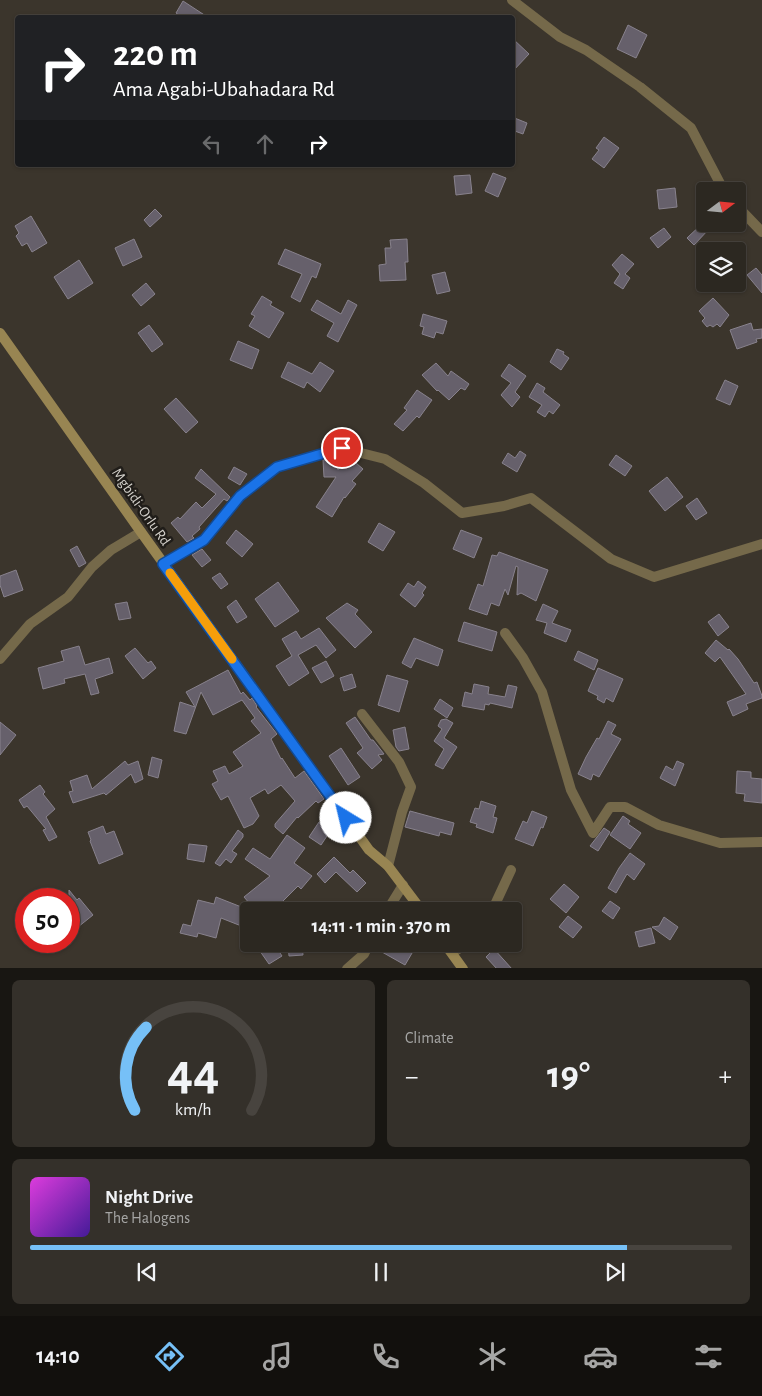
<!DOCTYPE html>
<meta charset="utf-8">
<style>
:root{--surface:#2c2821;--page:#34302a;--text:#f1f3f6;--muted:#a6a6a5;--line:#48443f;--accent:#76c0f7}
body{margin:0;font-family:"Alegreya Sans",sans-serif;background:var(--page);color:var(--text);height:100vh;display:flex;flex-direction:column;font-size:19px;white-space:nowrap}
*{box-sizing:border-box;margin:0}
p{font-size:16px;color:var(--muted)}
.icon{flex:none;width:28px;height:28px;fill:none;stroke:currentColor;stroke-width:2;stroke-linecap:round;stroke-linejoin:round}
.map{position:relative;height:968px;overflow:hidden}
.drawer{display:flex;flex-direction:column;gap:12px;padding:12px;background:#181612;flex:1}
.drawer>*{flex:none}
.top-card{position:absolute;left:15px;top:15px;width:500px;height:152px;border-radius:5px;box-shadow:0 1px 4px #0004,0 0 0 1px var(--line);background:#202124;color:#fff;overflow:hidden}
.needle{width:32px;rotate:74deg}
.buttons{position:absolute;left:696px;top:182px;display:grid;gap:10px}
.buttons a{display:grid;place-items:center;width:50px;height:50px;border-radius:5px;background:var(--surface);box-shadow:0 1px 4px #0004,0 0 0 1px var(--line);font-size:25px}
.speed{position:absolute;left:15px;top:888px;display:flex;gap:10px;font-size:25px;font-weight:700;text-align:center}
.speed>*{display:grid;place-content:center;width:65px;height:65px;border-radius:50%;background:var(--surface);box-shadow:0 1px 4px #0004,0 0 0 1px var(--line);line-height:1}
.speed .limit{border:8px solid #d22;background:#fff;color:#111}
.pin{position:absolute;display:grid;place-items:center;width:42px;height:42px;color:#fff;margin:-21px;border:2px solid #fff;border-radius:50%;box-shadow:0 1px 5px #0007}
.me{position:absolute;width:55px;margin:-28px;rotate:324deg;stroke-linejoin:round;filter:drop-shadow(0 0 4px #0008)}
.turn{display:flex;align-items:center;gap:18px;height:105px;padding:0 15px;font-size:22px}
.turn .icon{width:65px;height:65px;stroke-width:2.5}
.turn b{display:block;font-size:35px;line-height:42px}
.lanes{display:flex;align-items:center;height:48px;padding:0 15px;background:#0003;justify-content:center;gap:25px;direction:ltr}
.lanes .off{opacity:.35}
.big{font-size:38px;font-weight:600;line-height:1.1}
.drawer .card{flex:1;display:flex;flex-direction:column;justify-content:center;gap:8px;min-width:0;padding:0 18px;border-radius:8px;background:var(--page)}
.drawer .dial{align-items:center;gap:0}
.dial svg{height:130px;overflow:visible;fill:none;stroke:var(--line);stroke-width:7;stroke-linecap:round;text-anchor:middle}
.dial text{fill:var(--text);stroke:none}
.song{display:flex;align-items:center;gap:15px}
.cover{width:60px;height:60px;border-radius:8px;background:linear-gradient(135deg,hsl(300 70% 55%),hsl(260 70% 35%))}
.played{height:5px;border-radius:2px;background:linear-gradient(90deg,var(--accent) 85%,var(--line) 85%)}
.keys{display:flex;justify-content:space-around;direction:ltr}
.heat{display:flex;justify-content:space-between;align-items:center;font-size:28px;direction:ltr}
.drawer .tiles{flex:1;display:grid;gap:12px;grid-template-columns:1fr 1fr}
.card:last-child{grid-column:span 2}
.trip{position:absolute;left:240px;top:902px;width:282px;height:50px;border-radius:5px;background:var(--surface);box-shadow:0 1px 4px #0004,0 0 0 1px var(--line);font-weight:600;line-height:50px;text-align:center}
.dock{display:flex;height:80px;justify-content:space-around;align-items:center;background:#12100d;color:var(--muted)}
.dock .icon{width:35px;height:35px}
.dock .active{color:var(--accent)}
.dock b{font-size:22px;color:var(--text)}
.map>svg:first-child{display:block}
.building{fill:#66606b;stroke:#88828d}
.lines{fill:none;stroke-linecap:round;stroke-linejoin:round}
.minor{stroke:#75694a;stroke-width:10}
.secondary{stroke:#988552;stroke-width:10}
.route-casing{stroke:#114b97;stroke-width:12}
.route{stroke:#1a73e8;stroke-width:9}
.slow{stroke:#f59e0b;stroke-width:9}
.labels{text-anchor:middle;dominant-baseline:central;stroke-width:5;stroke-linejoin:round;paint-order:stroke}
.street-label{font-size:15px;fill:#d4d1cb;stroke:#201d19}
</style>
<div class="map">
<svg width="762" height="969" viewBox="0 0 762 969">
<rect width="100%" height="100%" fill="#3b352c"/>
<path class="building" d="M183 1 209 18H183L176 13Z
M628 25 647 35 636 58 617 49Z
M512 38 529 54 512 72Z
M512 117 527 123 523 134 512 130Z
M604 137 619 148 604 168 592 159 599 150 596 148Z
M493 173 506 178 498 197 485 191Z
M470 175 472 193 456 195 454 176Z
M675 188 677 207 659 209 657 190Z
M155 209 162 216 150 227 144 220Z
M31 216 47 243 32 252 27 243 22 246 16 236 19 233 15 226Z
M704 222 710 228 694 245 687 238Z
M664 228 671 237 658 248 650 238Z
M134 239 142 257 123 266 115 248Z
M407 239 408 262H405L406 280 380 281 379 265 386 264 385 248H391L390 240Z
M285 249 321 264 316 278 312 276 300 302 291 297 302 274 278 264Z
M622 254 634 264 625 274 630 278 623 289 614 283 620 274 612 265Z
M79 260 93 283 68 299 54 277Z
M756 268 762 275V293L747 275Z
M445 272 450 291 437 294 432 275Z
M146 283 155 294 141 306 132 295Z
M262 296 272 302 270 305 284 313 269 338 249 326 255 316 251 314Z
M713 298 729 315 720 327 717 324 713 327 710 325 707 327 702 321 705 318 699 311Z
M317 300 341 314 348 300 357 305 338 342 327 336 334 323 311 310Z
M423 314 447 321 443 334 436 332 434 338 422 334 424 327 420 326Z
M751 323 753 330 762 329V338L756 339 757 342 737 349 730 330Z
M149 325 163 344 152 352 138 333Z
M238 341 259 350 252 369 230 360Z
M557 349 564 352 563 354 569 358 561 370 550 362Z
M288 362 312 374 320 362 334 371 320 392 307 382 304 388 281 377Z
M436 363 448 376 451 371 469 384 465 390 461 388 449 400 438 390 437 391 422 375Z
M509 364 526 376 515 392 520 397 512 407 501 395 511 383 501 376Z
M725 380 738 386 730 405 716 399Z
M537 383 545 388 543 392 560 405 553 414 549 411 545 417 537 412 542 405 529 397Z
M417 390 432 400 419 418 417 416 403 431 394 424 407 410 404 408Z
M176 398 198 422 186 433 164 409Z
M520 451 526 455 517 472 502 463 508 453 515 458Z
M616 455 632 466 625 476 609 465Z
M349 457 363 469 352 481 356 484 345 498 344 497 332 517 316 507 336 477H324L323 460 337 458 338 470Z
M234 467 247 474 240 485 228 478Z
M201 469 230 497 227 501 224 499 199 527 200 529 192 536 194 538 187 542 171 523 178 517 180 519 196 502 202 508 216 494 195 478Z
M667 477 683 497 665 511 649 491Z
M697 498 707 513 696 520 686 506Z
M379 523 395 532 383 551 368 542Z
M236 530 253 544 242 557 226 543Z
M461 530 482 538 474 558 453 549Z
M77 546 86 563 79 567 70 550Z
M202 549 211 560 202 567 192 555Z
M499 552 548 570 536 601 521 593 517 595 518 567 516 566 508 595 505 589 499 606 491 603 487 615 469 609 478 584 483 586 492 555 497 556Z
M16 570 23 590 4 597 0 585V576Z
M220 573 228 584 221 589 212 578Z
M418 581 426 587 422 593 424 595 415 607 400 595 408 583 414 587Z
M278 582 299 611 275 627 255 599Z
M236 600 247 617 237 623 227 607Z
M127 602 131 618 119 620 115 604Z
M347 603 358 610 355 614 372 632 355 648 326 618Z
M543 604 558 611 552 623 571 630 566 642 544 633 547 623 536 620Z
M719 614 729 627 718 636 708 622Z
M464 622 497 632 492 651 458 641Z
M319 628 336 650 326 658 316 645 298 655 309 673 289 686 276 666 292 656 282 639 296 631 301 639Z
M414 638 443 650 438 666 416 658 411 668 402 663Z
M716 640 728 650 729 649 738 659 754 683 757 682 762 696V698L746 704 748 709 733 716 727 702 746 694 720 657 715 662 705 653Z
M79 646 85 665 109 658 113 673 95 679 99 693 91 695 85 674 64 679 65 683 43 689 38 668 64 661 61 651Z
M135 648 148 663 151 661 156 668 143 679 125 656Z
M578 651 598 660 594 670 574 660Z
M326 661 334 676 321 683 312 668Z
M598 668 623 679 613 702 606 698 604 703 597 699 598 696 588 691Z
M228 670 241 694 243 692 250 700 252 698 257 706 256 707 277 734 271 739 281 759 282 758 295 778 304 771 324 799 318 803 316 801 298 818 297 817 283 834 275 827V824L295 801 281 785 268 794 265 789 250 798 259 816 253 824 244 828 228 796 221 800 212 784 218 781 213 771 225 766 229 774 243 766 233 752 261 733 251 721 255 718 242 700 213 715 201 692 186 734 174 731 180 702 195 707 186 692Z
M352 674 356 687 344 691 340 678Z
M387 675 408 681 399 712 378 705Z
M474 684 489 687 488 694 505 697 508 685 517 687 512 708 490 703 489 705 485 704 484 710 462 706 465 692 472 694Z
M440 699 453 708 447 718 434 709Z
M355 717 371 740H373L384 754 378 755 382 760 372 769 357 753 363 748 346 723Z
M446 719 453 723 444 738 457 747 443 769 435 765 444 749 434 741 442 729 438 726 441 720Z
M608 721 616 725 611 734 621 739 599 777 593 774 591 780 578 774 586 757 597 738 599 739Z
M0 722 16 735 0 755Z
M405 727 409 749 399 751 396 747 393 730Z
M341 748 360 777 348 785 329 756Z
M152 757 162 760 158 778 148 775Z
M125 761 128 765 138 761 143 779 135 783 131 774 106 795 104 793 73 803 69 792 73 791 70 781 87 775 92 789Z
M677 761 684 764 675 786 660 778 666 766 673 770Z
M737 771 751 772V778L762 779V803L744 801 745 794 736 793Z
M40 785 45 792 43 794 55 809 46 817 57 837 49 841 43 830 46 829 27 806 24 808 19 800Z
M481 801 496 806 493 817 497 818 493 833 476 827 477 824 470 822 475 808 479 809Z
M410 811 454 823 451 835 440 832 439 836 405 827Z
M532 811 547 817 543 828 541 827 533 846 515 839 523 821 527 823Z
M623 816 630 821 628 824 641 833 630 849 610 835Z
M319 822 331 830 321 845 309 837Z
M103 826 106 834 114 831 123 854 99 864 90 841 91 840 88 832Z
M604 828 610 832 598 851 590 846Z
M238 830 243 834V837L232 851 237 854 231 863 226 859 220 866 215 863Z
M287 835 305 848 294 863 312 876 301 889 298 886 283 901 292 911H256L244 897 270 876 245 859 253 848 270 859Z
M189 844 207 846 204 862 187 859Z
M630 853 645 864 634 880 627 874 616 893 608 888 619 868Z
M334 857 350 873 353 870 366 883 357 892 336 872 325 883 317 874Z
M564 884 579 897 566 913 550 899Z
M69 890 77 900 79 898 93 915 78 927 69 915Z
M216 897 249 910V929L221 918 216 938 198 933 197 937 180 933 183 924 191 926 198 900 214 904Z
M610 901 620 908 613 919 602 911Z
M568 916 582 927 573 938 559 927Z
M664 917 678 927 670 940 652 927 659 926Z
M651 928 655 943 639 947 635 932Z
M255 944H274L282 956 269 964Z
M288 944H302L303 955 289 956Z
M387 944H408L415 948 405 965 382 952Z
M494 949 512 969H497L486 957Z"/>
<g class="lines">
<path class="minor" d="M512 0 560 37 586 50 640 87 691 128 724 191
M738 207 762 232
M163 564 204 540 240 496 277 467 341 448 385 459 424 483 462 513 504 506 531 498 611 559 654 577 762 544
M505 633 523 658 542 692 571 790 593 833 610 807H625L659 825 720 843 762 842
M0 659 30 624 68 597 92 567 111 550 141 532
M362 714 399 762 411 787 402 812 388 866
M387 911 403 885
M492 911 511 870
M452 953 466 944
M347 969 364 954 369 944"/>
<path class="secondary" d="M0 333 141 532 369 850 388 866 422 911
M445 944 463 969"/>
</g>
<g class="lines">
<g class="route-casing">
<path id="route" d="M342 448 277 467 240 496 204 540 163 564 346 818"/>
</g>
<use href="#route" class="route"/>
<path class="slow" d="M170 573 232 659"/>
</g>
<g class="labels">
<g class="street-label">
<text transform="translate(141 507) rotate(55)">Mgbidi-Orlu Rd</text>
</g>
</g>
</svg>
<div class="buttons">
<a><svg class="needle" viewBox="-14 -14 28 28"><path d="M0-13l5 13h-10z" fill="#e53935"/><path d="M0 13l5-13h-10z" fill="#a6a6a5"/></svg></a>
<a><svg class="icon" aria-label="layers" viewBox="0 0 24 24"><path d="M12 4l9 5-9 5-9-5zM3 14l9 5 9-5"/></svg></a>
</div>
<div class="speed"><div class="limit">50</div></div>
<div class="pin" style="left:342px;top:448px;background:#d93025"><svg class="icon" aria-label="arrive" viewBox="0 0 24 24"><path d="M6 21V4h12l-3 4 3 4H6"/></svg></div>
<svg class="me" style="left:346px;top:818px" viewBox="-20 -20 40 40"><circle r="19" fill="#fff"/><path d="M0-13L10 11 0 6-10 11z" fill="#1a73e8"/></svg>
<div class="trip">14:11 · 1 min · 370 m</div>
<div class="top-card">
<div class="turn"><svg class="icon" aria-label="right" viewBox="0 0 24 24"><path d="M7 20v-9h11M14 6l5 5-5 5"/></svg><div><b>220 m</b>Ama Agabi-Ubahadara Rd</div></div>
<div class="lanes"><svg class="icon off" aria-label="left" viewBox="0 0 24 24"><path d="M17 20v-9H6M10 6l-5 5 5 5"/></svg><svg class="icon off" aria-label="ahead" viewBox="0 0 24 24"><path d="M12 20V5M6 11l6-6 6 6"/></svg><svg class="icon" aria-label="right" viewBox="0 0 24 24"><path d="M7 20v-9h11M14 6l5 5-5 5"/></svg></div>
</div>
</div>
<section class="drawer">
<div class="tiles">
<div class="card dial"><svg viewBox="0 0 100 80">
<path d="M14 69A42 42 0 1 1 86 69"/>
<path d="M14 69A42 42 0 0 1 21 18" stroke="#76c0f7"/>
<text x="50" y="56" font-size="32" font-weight="700">44</text>
<text x="50" y="72" font-size="11">km/h</text>
</svg></div>
<div class="card"><p>Climate</p>
<div class="heat"><a>−</a><b class="big">19°</b><a>+</a></div>
</div>
<div class="card">
<div class="song"><i class="cover"></i><div><b>Night Drive</b><p>The Halogens</p></div></div>
<div class="played"></div>
<div class="keys"><svg class="icon" aria-label="previous" viewBox="0 0 24 24"><path d="M18 5L8 12l10 7zM5 5v14"/></svg><svg class="icon" aria-label="pause" viewBox="0 0 24 24"><path d="M8 5v14M16 5v14"/></svg><svg class="icon" aria-label="next" viewBox="0 0 24 24"><path d="M6 5l10 7-10 7zM19 5v14"/></svg></div>
</div>
</div>
</section>
<nav class="dock">
<b>14:10</b>
<svg class="icon active" aria-label="directions" viewBox="0 0 24 24"><path d="M12 3l9 9-9 9-9-9zM9 14v-3h6M13 9l2 2-2 2"/></svg>
<svg class="icon" aria-label="music" viewBox="0 0 24 24"><path d="M9 18V5l10-2v13"/><circle cx="6" cy="18" r="3"/><circle cx="16" cy="16" r="3"/></svg>
<svg class="icon" aria-label="phone" viewBox="0 0 24 24"><path d="M5 4h4l2 5-3 2q2 4 5 5l2-3 5 2v4C11 20 4 13 5 4z"/></svg>
<svg class="icon" aria-label="climate" viewBox="0 0 24 24"><path d="M12 3v18M4 7l16 10M4 17L20 7"/></svg>
<svg class="icon" aria-label="car" viewBox="0 0 24 24"><path d="M5 17H2v-5l4-1 3-4h7l3 4 3 1v5h-3M9 17h6M6 11h13"/><circle cx="7" cy="17" r="2"/><circle cx="17" cy="17" r="2"/></svg>
<svg class="icon" aria-label="filters" viewBox="0 0 24 24"><path d="M4 7h16M4 17h16"/><circle cx="9" cy="7" r="2"/><circle cx="15" cy="17" r="2"/></svg>
</nav>
